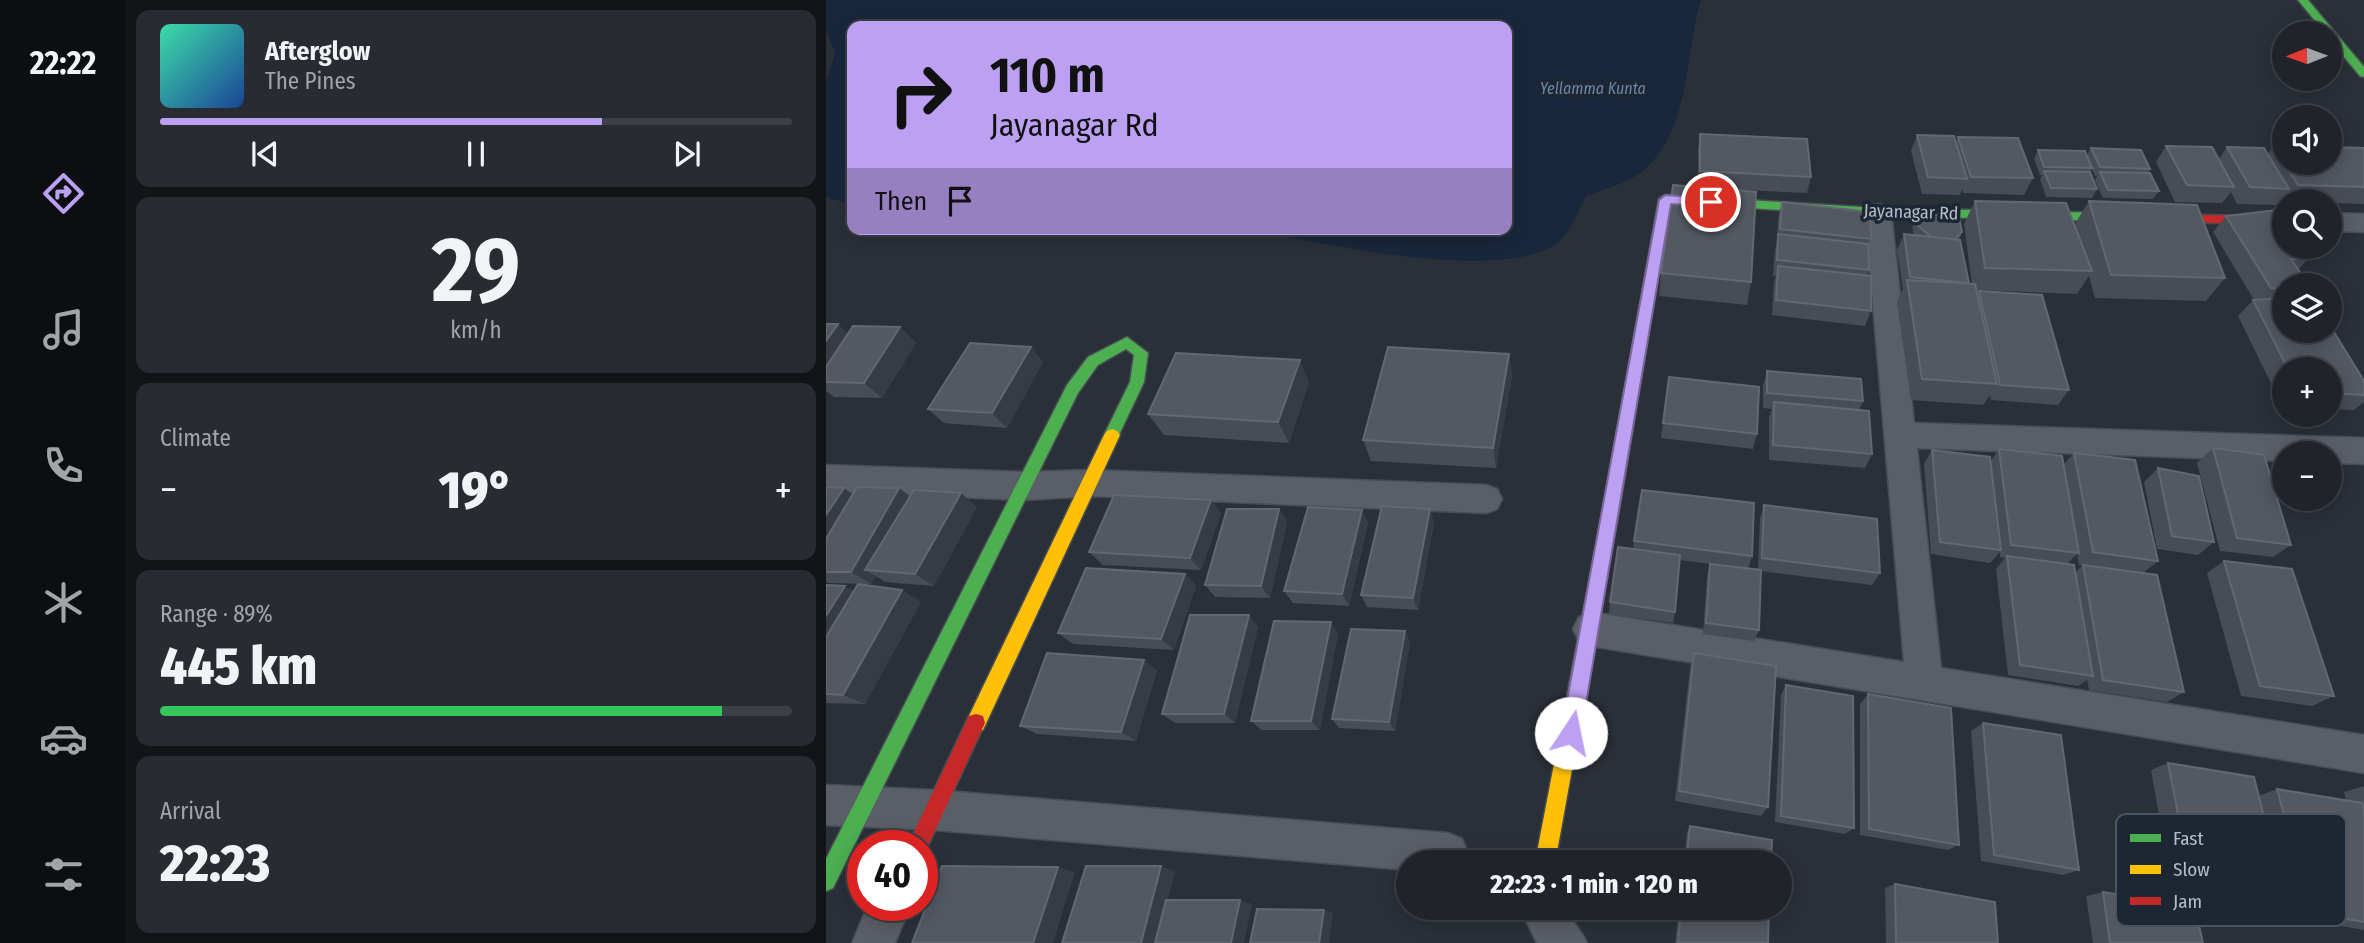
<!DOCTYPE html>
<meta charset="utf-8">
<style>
:root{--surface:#20242a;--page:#282c32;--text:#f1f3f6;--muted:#a2a4a8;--line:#3d4147;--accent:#bca0f2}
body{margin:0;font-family:"Fira Sans Condensed",sans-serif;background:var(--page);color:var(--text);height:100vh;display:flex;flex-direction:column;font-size:26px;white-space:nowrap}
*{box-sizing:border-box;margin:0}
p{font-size:23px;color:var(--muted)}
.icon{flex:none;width:38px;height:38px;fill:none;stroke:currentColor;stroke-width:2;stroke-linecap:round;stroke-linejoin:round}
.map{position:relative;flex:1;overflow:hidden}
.details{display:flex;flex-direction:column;gap:10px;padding:10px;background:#121417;width:700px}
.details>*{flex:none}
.banner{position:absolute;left:21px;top:21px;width:665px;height:214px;border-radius:14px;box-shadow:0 4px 18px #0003,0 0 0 2px var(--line);background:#bca0f2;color:#111;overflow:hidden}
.needle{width:46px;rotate:269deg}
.buttons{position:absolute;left:1446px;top:21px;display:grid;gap:14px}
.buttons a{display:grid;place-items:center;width:70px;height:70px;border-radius:50%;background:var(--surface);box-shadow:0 4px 18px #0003,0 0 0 2px var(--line);font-size:35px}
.speed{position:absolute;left:21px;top:830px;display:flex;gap:14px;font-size:35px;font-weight:700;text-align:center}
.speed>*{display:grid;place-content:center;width:91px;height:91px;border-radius:50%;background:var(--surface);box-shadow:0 4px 18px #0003,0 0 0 2px var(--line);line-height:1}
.speed .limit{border:10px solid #d22;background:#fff;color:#111}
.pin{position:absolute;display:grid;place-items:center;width:60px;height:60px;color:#fff;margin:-30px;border:4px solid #fff;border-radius:50%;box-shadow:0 2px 7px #0007}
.me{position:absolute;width:77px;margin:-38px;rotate:11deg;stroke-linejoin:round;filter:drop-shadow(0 0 5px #0008)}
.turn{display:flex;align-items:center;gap:24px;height:147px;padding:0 28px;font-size:32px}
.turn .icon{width:91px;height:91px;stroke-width:2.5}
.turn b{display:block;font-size:49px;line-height:60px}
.then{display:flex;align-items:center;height:66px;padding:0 28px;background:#0003;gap:14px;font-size:26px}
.big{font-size:52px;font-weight:800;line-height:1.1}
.details .card{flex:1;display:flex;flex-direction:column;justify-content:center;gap:10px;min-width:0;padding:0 24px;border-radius:14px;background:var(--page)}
.details .dial{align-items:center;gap:0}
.dial b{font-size:91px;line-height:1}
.song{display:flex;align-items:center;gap:21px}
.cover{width:84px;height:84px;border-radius:10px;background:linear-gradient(135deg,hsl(160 70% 55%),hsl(220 70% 35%))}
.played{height:7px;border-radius:4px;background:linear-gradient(90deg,var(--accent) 70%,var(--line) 70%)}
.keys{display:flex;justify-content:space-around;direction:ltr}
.heat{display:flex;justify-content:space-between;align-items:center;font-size:38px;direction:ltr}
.charge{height:10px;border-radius:5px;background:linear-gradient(90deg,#34c759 89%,var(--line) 0)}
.trip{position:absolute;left:570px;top:850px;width:396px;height:70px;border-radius:35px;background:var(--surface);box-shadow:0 4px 18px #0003,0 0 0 2px var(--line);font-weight:800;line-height:70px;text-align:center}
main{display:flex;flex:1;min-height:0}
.tabs{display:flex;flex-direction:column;width:126px;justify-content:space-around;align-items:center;background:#0d0e11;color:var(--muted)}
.tabs .icon{width:49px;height:49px}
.tabs .on{color:var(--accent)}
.tabs b{font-size:32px;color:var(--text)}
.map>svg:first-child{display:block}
.water{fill:#19273c}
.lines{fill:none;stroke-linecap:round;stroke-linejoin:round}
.street-casing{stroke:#484c55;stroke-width:3}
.fast-casing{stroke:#484c55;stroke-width:3}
.slow-casing{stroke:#484c55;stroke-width:3}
.jam-casing{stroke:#484c55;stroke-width:3}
.street{fill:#5a5e66;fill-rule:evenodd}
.fast{fill:#4caf50;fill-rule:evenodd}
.slow{fill:#ffc107;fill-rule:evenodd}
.jam{fill:#c62828;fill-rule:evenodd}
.wall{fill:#474c55;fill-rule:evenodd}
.shaded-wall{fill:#373c44}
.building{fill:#535861;stroke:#626872;stroke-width:2}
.route{fill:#bca0f2;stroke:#7a689d;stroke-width:2}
.labels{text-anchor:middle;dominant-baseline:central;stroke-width:7;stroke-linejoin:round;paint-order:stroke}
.far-water-label{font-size:16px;font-style:italic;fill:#6d86a8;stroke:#1d2633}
.street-label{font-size:18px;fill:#b4bcc9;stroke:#1d2633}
.key{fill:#1d2633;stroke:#4a5360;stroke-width:2}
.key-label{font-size:19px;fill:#b4bcc9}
</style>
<main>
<nav class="tabs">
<b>22:22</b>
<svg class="icon on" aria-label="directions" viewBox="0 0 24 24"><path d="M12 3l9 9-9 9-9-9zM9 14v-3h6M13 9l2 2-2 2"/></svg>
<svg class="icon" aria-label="music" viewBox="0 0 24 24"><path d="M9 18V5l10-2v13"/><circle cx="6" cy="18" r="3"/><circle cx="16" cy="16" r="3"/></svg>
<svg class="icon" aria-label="phone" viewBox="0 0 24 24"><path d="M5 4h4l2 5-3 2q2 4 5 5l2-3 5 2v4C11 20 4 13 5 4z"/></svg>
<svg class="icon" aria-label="climate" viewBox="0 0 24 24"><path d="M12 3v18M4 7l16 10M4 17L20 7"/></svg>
<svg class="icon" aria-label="car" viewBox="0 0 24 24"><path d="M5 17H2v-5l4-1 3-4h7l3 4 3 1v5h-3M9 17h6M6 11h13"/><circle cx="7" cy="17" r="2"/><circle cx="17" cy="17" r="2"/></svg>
<svg class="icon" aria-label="filters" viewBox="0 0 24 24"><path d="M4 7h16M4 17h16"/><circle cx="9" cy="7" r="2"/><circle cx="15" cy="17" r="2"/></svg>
</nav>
<section class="details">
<div class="card">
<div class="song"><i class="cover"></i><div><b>Afterglow</b><p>The Pines</p></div></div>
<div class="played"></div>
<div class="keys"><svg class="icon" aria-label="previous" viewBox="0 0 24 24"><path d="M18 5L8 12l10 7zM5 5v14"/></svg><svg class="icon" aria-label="pause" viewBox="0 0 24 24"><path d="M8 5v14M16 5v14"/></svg><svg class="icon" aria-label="next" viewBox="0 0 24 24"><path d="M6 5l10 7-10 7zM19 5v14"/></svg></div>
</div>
<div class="card dial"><b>29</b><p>km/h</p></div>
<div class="card"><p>Climate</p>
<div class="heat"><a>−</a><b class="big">19°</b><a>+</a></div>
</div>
<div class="card"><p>Range · 89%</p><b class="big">445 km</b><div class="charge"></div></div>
<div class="card"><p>Arrival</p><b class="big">22:23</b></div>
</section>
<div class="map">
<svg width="1538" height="943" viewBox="0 0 1538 943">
<rect width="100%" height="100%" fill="#2a3038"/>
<path class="water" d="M0 0H875C858 56 865 135 814 173 800 184 777 189 760 196 752 211 744 235 729 245 669 283 487 242 418 229H681V26H26V205L0 197V82L9 53 0 31Z"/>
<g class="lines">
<g class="street-casing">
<path id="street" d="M1052 204 1061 206 1065 212 1088 423 1538 438V464L1503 463V453H1458V461L1091 448 1115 668 1538 735V773L765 646 753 641 747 629 753 617 765 612 1078 662 1039 212 1043 206Z
M1503 213 1538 214V232L1503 231Z
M0 465 198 472 265 470 660 485 671 489 676 499 671 509 660 513 265 496 198 500 0 491Z
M0 785 108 790 622 833 636 839 642 853 638 863H583V870L108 830 0 825Z
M42 905H85L69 943H26Z
M694 908H738C746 922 755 929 761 943H711Z"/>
</g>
<g class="fast-casing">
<path id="fast" d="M1472 0H1482L1538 67V77L1534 76 1503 39V33H1499Z
M839 195 1052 208 1331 214 1337 218 1331 222 1052 216 844 203 794 504 792 509 786 511 780 509 778 504 833 199Z
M301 337 322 353 318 382 291 439H281L278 435 304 382 308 355 300 349 272 365 252 393 7 888 0 891V859L241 385 262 357Z"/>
</g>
<g class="slow-casing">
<path id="slow" d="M286 429 291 431 294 435 157 730 150 732 143 730 141 723 143 716 278 435 281 431Z
M786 497 792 499 794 504 729 863H709L778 504 780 499Z"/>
</g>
<g class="jam-casing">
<path id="jam" d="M1331 214 1458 217V225L1327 221V215Z
M150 714 157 716 159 723 99 852 96 853V845H82L143 716Z"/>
</g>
<use href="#street" class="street"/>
<use href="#fast" class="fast"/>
<use href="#slow" class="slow"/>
<use href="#jam" class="jam"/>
</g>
<path class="wall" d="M874 134 985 177 981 193 893 189 925 282 921 305 833 296 835 273 872 187V150Z
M1091 135 1130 143 1132 137 1207 178 1198 195 1137 193 1136 189 1134 195 1096 194 1085 151Z
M1340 146 1393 159 1401 147 1442 154 1448 146 1538 148V204L1503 203V201H1458L1456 197 1450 205 1411 204 1405 192 1396 203 1349 202 1330 162Z
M1265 148 1324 169 1322 173 1333 191 1327 199 1277 198 1269 180 1271 176H1269L1266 169 1264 172 1271 189 1266 198 1220 197 1214 179 1216 175H1214L1208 159 1212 150 1261 156Z
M1149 201 1252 233 1249 224 1263 201 1399 278 1380 301 1269 298 1263 276 1251 294 1150 290 1151 295 1153 291 1243 390 1232 405 1165 400 1164 395 1157 405 1085 400 1071 302 1077 289 1071 250 1078 234 1089 235 1087 233 1086 220 1089 212 1136 232 1133 240 1143 283 1146 284 1138 224Z
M956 202 1045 239 1042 245 1043 270 1041 275 1045 311 1039 326 946 315 948 282 950 276H947L949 250 951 241 952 218Z
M1400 216 1482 259 1458 285V331L1538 381V402L1528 410 1503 409V369H1458V406H1456L1412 316 1427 300H1428L1387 232Z
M0 324 22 334 74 327 90 343 56 398 8 397 0 391Z
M205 347 217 362 181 428 118 423 102 409Z
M683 354 686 376 670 468 545 461 537 440Z
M941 371 1037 401 1033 410 1046 454 1039 468 943 460V417L946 409 937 408V386Z
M843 377 931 434 927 449 835 438Z
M483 382 463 443 338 435 322 414Z
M1387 448 1465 545 1447 557 1394 551 1371 463Z
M1173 449 1237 465 1248 453 1332 561 1317 573 1358 692 1341 702 1263 690 1261 680 1252 686 1182 675 1170 569 1179 558 1174 557V552L1164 563 1105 554 1098 464 1106 450 1165 461ZM1251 554 1253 565 1282 569 1257 565 1249 573 1241 564Z
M1332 468 1388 542 1372 555 1331 549 1318 482Z
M0 487 27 495 84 497 151 507 108 586 59 582 50 576 45 584 2 583 0 582Z
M938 505 1054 573 1046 585 935 571 933 630 928 641 877 634 881 576 884 564 932 570 934 518Z
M453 509 461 522 444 598 389 597 379 585Z
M536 510 542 523 523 606 467 603 458 591Z
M395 513 375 570 277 565 263 552Z
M608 522 592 610 541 607 535 595Z
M808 541 926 556 922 569 854 560 849 612 847 623 783 614 784 602 807 549Z
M1398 561 1508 696 1486 706 1415 696 1381 573Z
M359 574 370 586 348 650 247 644 232 633Z
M0 585 28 591 76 590 95 602 39 704 0 703Z
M432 627 409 723H349L336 714Z
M579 631 584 642 569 731 513 728 506 719Z
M512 633 494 730H435L425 721Z
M868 653 942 807 935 816 849 801 864 668Z
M331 670 310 741 211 734 194 726Z
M960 685 1028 828 1019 834 949 822 955 695Z
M1042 694 1133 845 1122 850 1034 835V704Z
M1157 723 1253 870 1237 875 1155 861 1145 731Z
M1342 763 1432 796 1451 789 1520 800 1518 792 1538 786V930L1461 916 1458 906 1437 910 1347 894 1325 770Z
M864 826 945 863H858L861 832Z
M1069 884 1172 943H1060L1059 888Z
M1277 892 1377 943H1267L1260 896Z
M853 908H943L942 943H849Z"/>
<path class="shaded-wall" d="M12 324 29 340 0 381V341Z
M74 327 90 343 56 398 38 383Z
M205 347 217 362 181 428 166 413Z
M683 354 686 376 670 468 667 448Z
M474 360 483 382 463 443 452 422Z
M18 488 37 502 0 559V515Z
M73 488 90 501 39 570 50 576 45 584 25 572Z
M135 493 151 507 108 586 89 574Z
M385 500 395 513 375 570 364 558Z
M453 509 461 522 444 598 435 586Z
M604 509 608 522 592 610 587 598Z
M536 510 542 523 523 606 516 594Z
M359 574 370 586 348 650 335 639Z
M19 586 39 597 0 664V616Z
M76 590 95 602 39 704 17 695Z
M423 615 432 627 409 723 398 714Z
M505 622 512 633 494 730 485 721Z
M579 631 584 642 569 731 563 722Z
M318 660 331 670 310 741 295 732Z
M335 866 349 871 331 943H315Z
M232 867 249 872 227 943H207Z
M414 900 426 904 418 943H405Z
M498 910 507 913 503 943H493Z"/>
<path class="building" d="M874 134 981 139 985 177 874 171Z
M1091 135 1128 136 1141 179 1102 177Z
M1132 137 1192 138 1207 178 1145 177Z
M1340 146 1386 147 1408 187 1361 185Z
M1448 146H1458V162Z
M1401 147 1438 148 1463 189 1424 187Z
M1503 147 1538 148V187L1472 185 1458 163H1503Z
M1265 148 1315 150 1324 169 1274 167Z
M1212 150 1259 151 1266 168 1218 167Z
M1218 171 1264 172 1271 189 1225 188Z
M1274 172 1324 173 1333 191 1282 190Z
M847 185 930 192 925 282 835 273Z
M1149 201 1240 203 1266 271 1159 268Z
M1263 201 1371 205 1399 278 1285 275Z
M956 202 1044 212 1045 239 954 229Z
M1450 210 1458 222V247H1474L1482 259H1465L1483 285H1458V289L1445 288 1400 216Z
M1089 212 1133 218 1136 232 1129 239 1105 237 1090 224Z
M952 234 1042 244 1043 270 951 260Z
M1078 234 1134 240 1143 283 1084 277Z
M952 266 1045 276V311L950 300Z
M1081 280 1149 284 1171 384 1096 379Z
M1153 291 1216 295 1243 390 1174 385Z
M1458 298V331H1503V324L1538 381V395L1503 393V369H1462L1427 300Z
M0 324H12L0 341Z
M27 326 74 327 38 383 0 382V367Z
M144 343 205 347 166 413 102 409Z
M562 347 683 354 667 448 537 440Z
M350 353 474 360 452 422 322 414Z
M941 371 1035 379 1037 401 941 393Z
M843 377 933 387 931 434 837 423Z
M948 402 1043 411 1046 454 947 445Z
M1387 448 1438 455 1465 545 1411 538Z
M1173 449 1236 456 1253 553 1185 545Z
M1106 450 1164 457 1175 550 1114 542Z
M1248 453 1309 460 1332 561 1267 552Z
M1332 468 1373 476 1388 542 1346 536Z
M0 487 18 488 0 515Z
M31 487 73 488 25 572H0V539Z
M88 490 135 493 89 574 39 570Z
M816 490 928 503 926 556 808 541Z
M288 495 385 500 364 558 263 552Z
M938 505 1051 519 1054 573 936 558Z
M556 506 604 509 587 598 535 595Z
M482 507 536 510 516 594 458 591Z
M401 509H453L435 586 379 585Z
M792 547 854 555 849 612 784 602Z
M1181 556 1248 565 1267 676 1194 665Z
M1398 561 1466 569 1508 696 1434 686Z
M884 564 935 570 933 630 880 623Z
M1257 565 1331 575 1358 692 1277 680Z
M260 568 359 574 335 639 232 633Z
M32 584 76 590 17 695 0 694V637Z
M0 585 19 586 0 616Z
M364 615H423L398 714H336Z
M448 621 505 622 485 721H425Z
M525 629 579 631 563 722 506 719Z
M221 653 318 660 295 732 194 726Z
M868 653 950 666 942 807 853 791Z
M960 685 1027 696 1028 828 955 816Z
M1042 694 1125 708 1133 845 1043 829Z
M1157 723 1235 735 1253 870 1168 855Z
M1342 763 1428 777 1460 906 1367 890Z
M1451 789 1536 803 1538 809V922L1485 913Z
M864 826 946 840 945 863H860Z
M116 866 232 867 207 943H86Z
M260 866H335L315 943H236Z
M1069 884 1169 902 1172 943H1070Z
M1277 892 1369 908 1377 943H1284Z
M340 900H414L405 943H329Z
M855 908H943L942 943H852Z
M431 909 498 910 493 943H424Z"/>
<path class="route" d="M839 195 885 198 891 202 885 206 845 204 755 733 752 739 745 742 738 739 735 733 833 200Z"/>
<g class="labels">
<g class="far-water-label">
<text x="767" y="88">Yellamma Kunta</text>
</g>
<g class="street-label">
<text transform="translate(1085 212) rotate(2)">Jayanagar Rd</text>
</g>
</g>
<rect x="1290" y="814" width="230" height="112" rx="10" class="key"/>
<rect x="1304" y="834" width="31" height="8" fill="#4caf50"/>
<rect x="1304" y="865" width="31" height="9" fill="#ffc107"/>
<rect x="1304" y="897" width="31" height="8" fill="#c62828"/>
<g class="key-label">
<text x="1347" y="845">Fast</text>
<text x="1347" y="876">Slow</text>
<text x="1347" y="908">Jam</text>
</g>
</svg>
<div class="buttons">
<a><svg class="needle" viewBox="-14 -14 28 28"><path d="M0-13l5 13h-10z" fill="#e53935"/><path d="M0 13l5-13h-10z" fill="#a2a4a8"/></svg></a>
<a><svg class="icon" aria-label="sound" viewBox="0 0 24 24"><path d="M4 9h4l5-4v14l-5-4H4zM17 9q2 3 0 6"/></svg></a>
<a><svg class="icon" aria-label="search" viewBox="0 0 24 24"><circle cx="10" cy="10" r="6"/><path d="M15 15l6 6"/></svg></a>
<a><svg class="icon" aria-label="layers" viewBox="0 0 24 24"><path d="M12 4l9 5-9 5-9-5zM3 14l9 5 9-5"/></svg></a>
<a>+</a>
<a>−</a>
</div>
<div class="speed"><div class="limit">40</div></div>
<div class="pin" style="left:885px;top:202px;background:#d93025"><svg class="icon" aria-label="arrive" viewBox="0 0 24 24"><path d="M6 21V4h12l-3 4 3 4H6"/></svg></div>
<svg class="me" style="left:745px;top:733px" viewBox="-20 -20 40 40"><circle r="19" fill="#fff"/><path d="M0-13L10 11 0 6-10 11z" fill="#bca0f2"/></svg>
<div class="trip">22:23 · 1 min · 120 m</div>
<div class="banner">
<div class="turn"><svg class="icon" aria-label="right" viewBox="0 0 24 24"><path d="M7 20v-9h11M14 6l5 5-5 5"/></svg><div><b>110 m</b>Jayanagar Rd</div></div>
<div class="then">Then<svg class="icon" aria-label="arrive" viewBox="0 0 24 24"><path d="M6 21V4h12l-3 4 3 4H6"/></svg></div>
</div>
</div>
</main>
